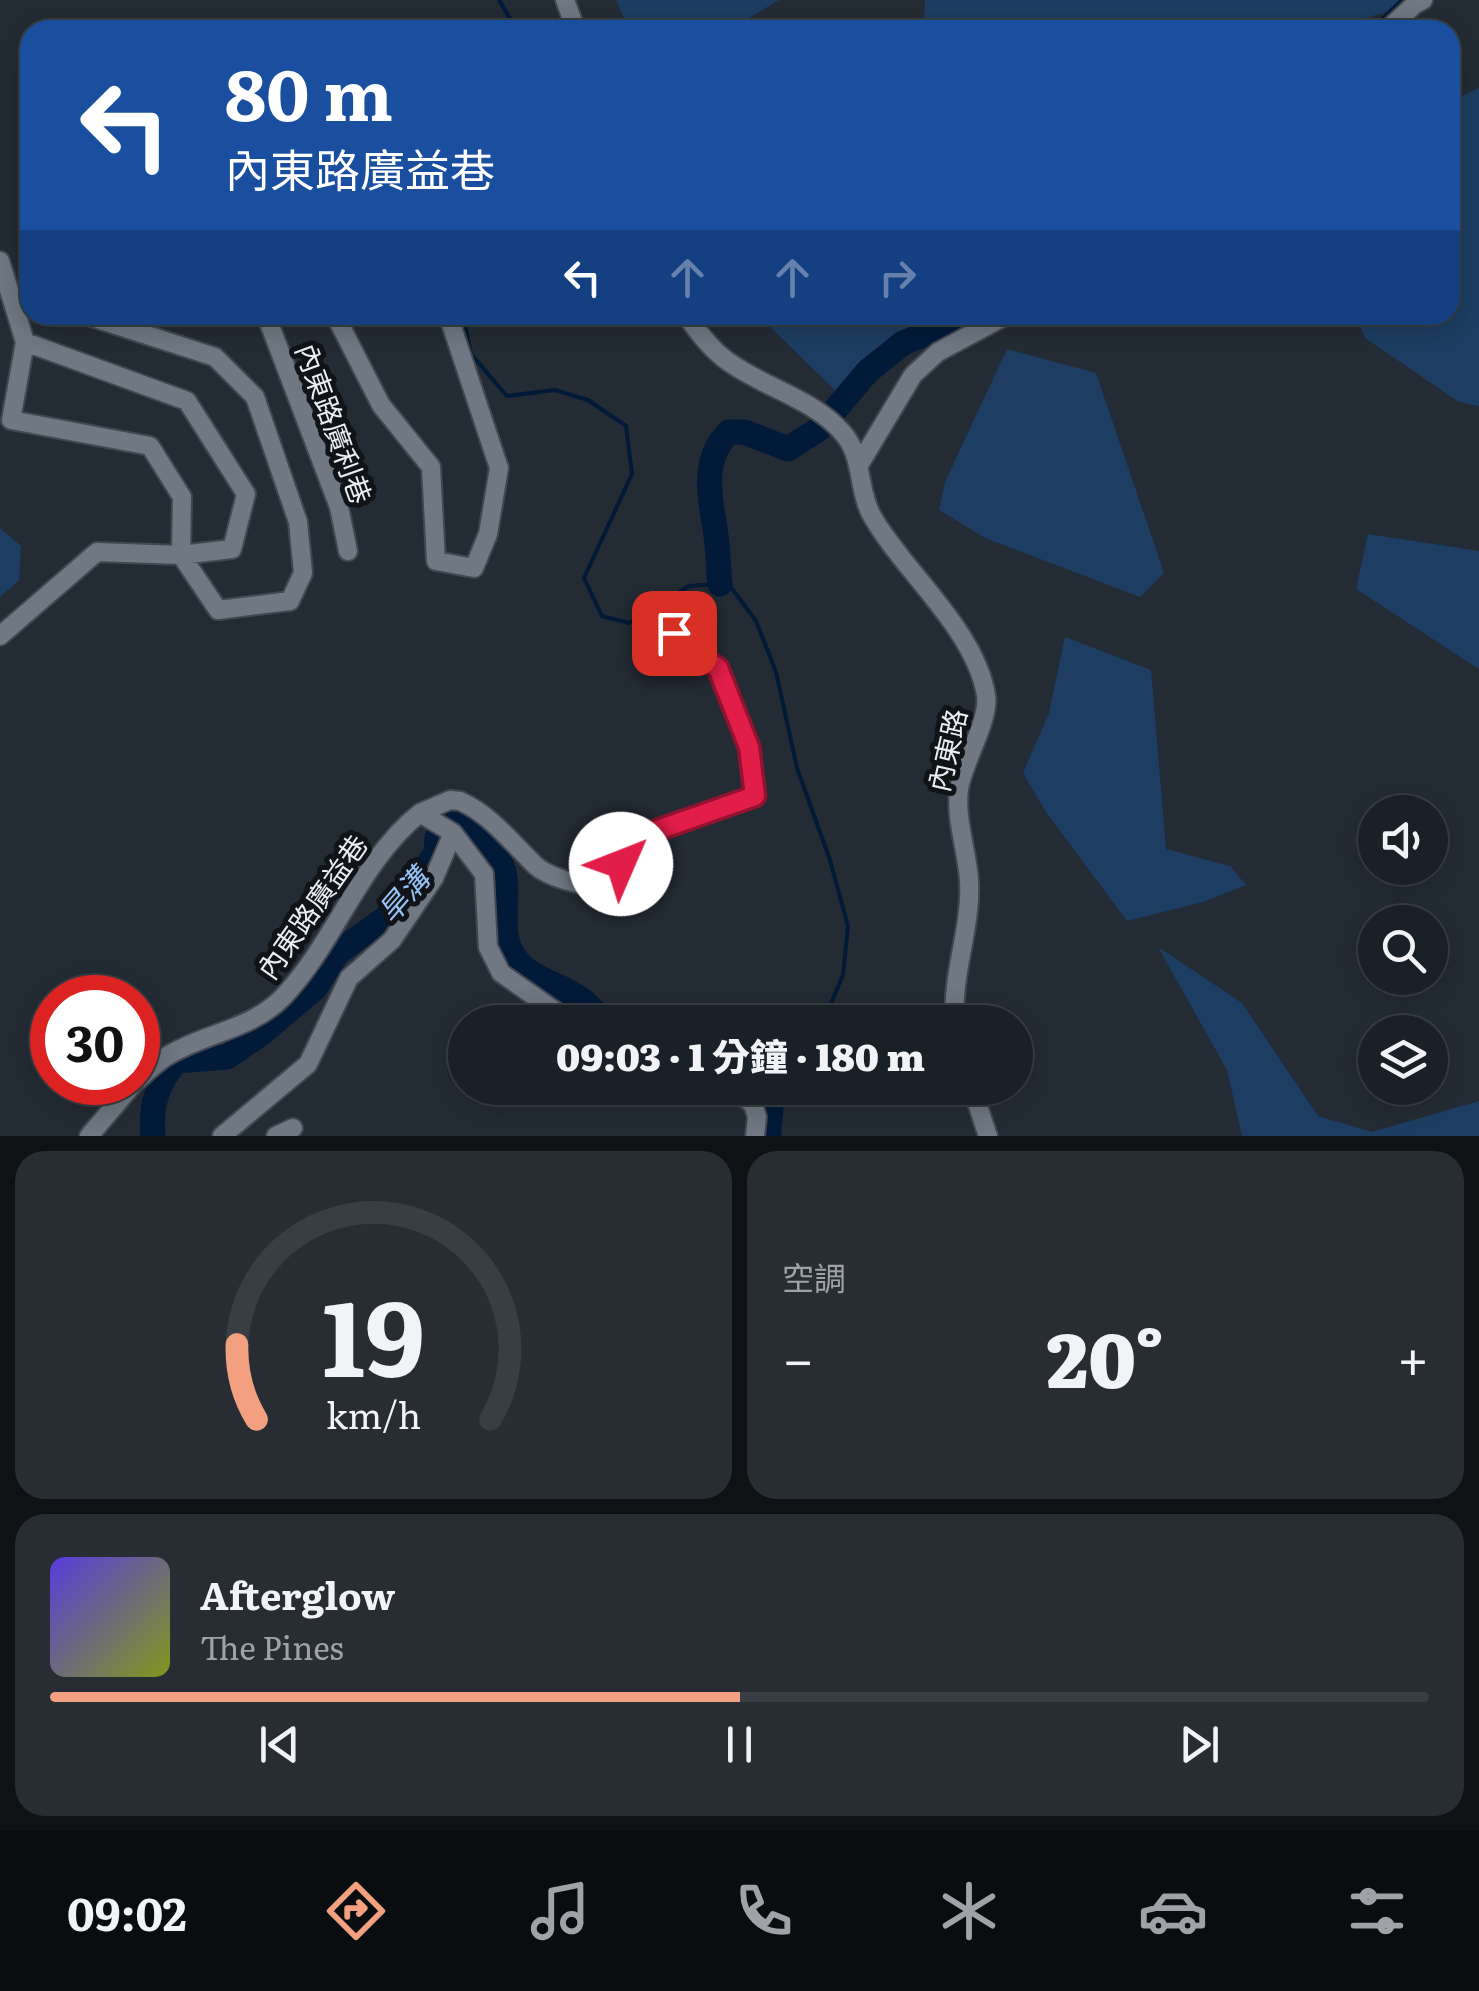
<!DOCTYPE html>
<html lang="zh-TW">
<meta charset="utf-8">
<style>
:root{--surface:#1a2027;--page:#272d33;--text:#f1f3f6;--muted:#9fa3a7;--line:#383e44;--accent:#f2a07f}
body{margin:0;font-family:Literata,"Noto Sans TC",serif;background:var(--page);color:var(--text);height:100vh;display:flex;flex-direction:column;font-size:38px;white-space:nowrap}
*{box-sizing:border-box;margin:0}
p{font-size:32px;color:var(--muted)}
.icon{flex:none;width:55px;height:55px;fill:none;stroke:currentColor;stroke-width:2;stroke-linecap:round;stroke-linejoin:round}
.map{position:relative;height:1136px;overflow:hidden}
.panel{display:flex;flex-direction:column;gap:15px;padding:15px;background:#0e1215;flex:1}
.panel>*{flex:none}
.hud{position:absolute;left:20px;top:20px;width:1440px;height:305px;border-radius:30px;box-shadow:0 5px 25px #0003,0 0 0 2px var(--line);background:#1a4fa0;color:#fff;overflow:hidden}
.buttons{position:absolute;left:1358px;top:795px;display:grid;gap:20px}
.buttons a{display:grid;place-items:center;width:90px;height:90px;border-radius:50%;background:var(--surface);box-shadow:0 5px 25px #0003,0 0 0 2px var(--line);font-size:50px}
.speed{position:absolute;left:30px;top:975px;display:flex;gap:20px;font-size:50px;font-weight:700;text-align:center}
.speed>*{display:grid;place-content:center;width:130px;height:130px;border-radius:50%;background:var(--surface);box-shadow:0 5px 25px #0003,0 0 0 2px var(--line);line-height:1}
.speed .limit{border:15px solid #d22;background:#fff;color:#111}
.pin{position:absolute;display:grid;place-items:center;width:85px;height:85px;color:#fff;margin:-42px;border-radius:20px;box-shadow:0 5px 15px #0006}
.me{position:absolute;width:110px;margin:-55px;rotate:46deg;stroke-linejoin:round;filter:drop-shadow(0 0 8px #0008)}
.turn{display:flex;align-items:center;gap:35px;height:210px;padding:0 40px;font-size:45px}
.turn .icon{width:130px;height:130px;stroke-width:2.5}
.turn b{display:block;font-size:70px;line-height:85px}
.lanes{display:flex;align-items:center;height:95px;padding:0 40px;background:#0003;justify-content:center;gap:50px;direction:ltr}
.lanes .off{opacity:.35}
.big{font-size:75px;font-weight:800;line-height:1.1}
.panel .card{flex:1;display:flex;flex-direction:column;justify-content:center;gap:15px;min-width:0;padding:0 35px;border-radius:30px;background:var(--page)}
.panel .dial{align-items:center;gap:0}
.dial svg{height:260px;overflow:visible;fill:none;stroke:var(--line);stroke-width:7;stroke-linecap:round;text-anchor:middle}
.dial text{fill:var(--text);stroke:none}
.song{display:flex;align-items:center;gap:30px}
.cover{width:120px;height:120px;border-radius:15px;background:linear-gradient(135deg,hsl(250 70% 55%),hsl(70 70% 35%))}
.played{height:10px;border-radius:5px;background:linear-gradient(90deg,var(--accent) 50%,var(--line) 50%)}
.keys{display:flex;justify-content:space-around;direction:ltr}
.heat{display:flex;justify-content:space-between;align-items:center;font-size:55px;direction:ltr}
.panel .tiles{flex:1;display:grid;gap:15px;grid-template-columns:1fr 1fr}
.card:last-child{grid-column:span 2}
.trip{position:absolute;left:448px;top:1005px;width:585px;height:100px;border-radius:50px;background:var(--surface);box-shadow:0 5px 25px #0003,0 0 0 2px var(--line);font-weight:800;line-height:100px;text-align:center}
.dock{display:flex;height:160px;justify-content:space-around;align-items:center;background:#0a0d10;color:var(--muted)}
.dock .icon{width:70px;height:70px}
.dock .active{color:var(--accent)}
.dock b{font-size:45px;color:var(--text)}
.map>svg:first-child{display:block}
.green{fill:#1d3e62}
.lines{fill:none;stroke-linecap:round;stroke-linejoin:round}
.stream{stroke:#001a38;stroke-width:4}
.river{stroke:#001a38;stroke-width:25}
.minor-casing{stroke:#414850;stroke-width:22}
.minor{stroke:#6f7883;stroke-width:18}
.route-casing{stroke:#92132f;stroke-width:25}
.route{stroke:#e11d48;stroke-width:18}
.labels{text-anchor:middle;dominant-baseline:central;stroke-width:10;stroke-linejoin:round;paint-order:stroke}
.street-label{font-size:28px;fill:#e9eef5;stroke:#101317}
.water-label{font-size:30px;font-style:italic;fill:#96c2f4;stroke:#101317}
</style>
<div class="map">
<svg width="1479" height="1136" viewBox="0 0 1479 1136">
<rect width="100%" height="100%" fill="#232b34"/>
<path class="green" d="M616 0H779L729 30H629Z
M925 0H1429L1323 30H924Z
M1479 88V406L1459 402 1365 338 1356 315H1450V102Z
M758 315H945L844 399Z
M1007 349 1096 373 1164 573 1140 597 985 538 939 510 945 482Z
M0 528 21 546 19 580 0 597Z
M1368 534 1479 551V669L1356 589Z
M1065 637 1151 670 1166 849 1230 866 1246 885 1203 902 1127 921 1046 812 1023 773 1049 713Z
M1158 947 1242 1003 1318 1116 1372 1132 1479 1101V1136H1242L1227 1070Z"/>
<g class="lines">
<path class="stream" d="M499 0 517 30
M1371 30 1402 0
M463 315 471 354 507 396 555 390 588 400 626 426 632 474 584 578 602 616 629 623 689 586 720 584 730 586 756 621 776 672 797 768 830 860 848 926 843 975 823 1022
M770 1091 774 1088"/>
<path class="river" d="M720 584C718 565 718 547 715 528 709 495 702 458 729 432H744L788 449 819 429 868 371 903 343 973 315
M764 1088 770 1091C774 1106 768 1120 769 1136
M153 1136C150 1106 157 1085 176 1061L227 1057 262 1033 315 988 338 952 386 918 436 854 437 838 446 819 458 817C479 830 501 852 505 877 508 900 501 924 509 947 523 981 557 980 582 1000 590 1006 597 1015 604 1022"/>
<g class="minor-casing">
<path id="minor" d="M565 0 576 30
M1387 30 1414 5 1423 0
M0 261 25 342 187 401 246 494 232 549 181 555 97 552 0 636
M266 315 339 507 348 551
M335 315 381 405 431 467 436 561 474 568 488 534 499 468 448 315
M686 315C698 332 710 348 726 360 762 387 812 398 842 432 864 456 857 489 872 516 904 572 975 629 986 695 990 720 963 762 959 789 955 819 967 850 969 880 972 928 951 974 955 1022
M25 342 11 420 150 446 182 497 181 555 218 610 290 601 303 573 298 522 255 397 215 357 85 315
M859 465 913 375 938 352 1007 315
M420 813 450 800 460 801C490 814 513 844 536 866 546 875 581 888 594 883 619 873 631 846 652 832L755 796 749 747 718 668 687 647 674 633 656 635 647 640
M138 1080C147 1072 157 1062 167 1056 204 1033 251 1030 283 997 336 941 359 862 420 813L453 833 484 874 488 947 501 973 571 1022
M700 1088 743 1097 753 1104 757 1117 755 1136
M972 1088 988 1136
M89 1136 135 1082
M222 1136 308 1064 349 978 392 940 434 878 453 833
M276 1136 293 1128"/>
</g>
<use href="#minor" class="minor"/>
</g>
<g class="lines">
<g class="route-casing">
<path id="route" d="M621 864 642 838 652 832 755 796 749 747 718 668 687 647 674 633"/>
</g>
<use href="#route" class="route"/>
</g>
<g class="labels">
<g class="street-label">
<text transform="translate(335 423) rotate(70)">內東路廣利巷</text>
<text transform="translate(946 750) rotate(-77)">內東路</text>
<text transform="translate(311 906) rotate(-55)">內東路廣益巷</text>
</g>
<g class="water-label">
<text transform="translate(402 894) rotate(-49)">旱溝</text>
</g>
</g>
</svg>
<div class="buttons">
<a><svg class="icon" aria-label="sound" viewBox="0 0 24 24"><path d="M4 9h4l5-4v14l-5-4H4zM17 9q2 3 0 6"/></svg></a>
<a><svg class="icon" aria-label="search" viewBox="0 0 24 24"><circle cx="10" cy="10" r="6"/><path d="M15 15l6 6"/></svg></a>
<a><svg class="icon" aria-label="layers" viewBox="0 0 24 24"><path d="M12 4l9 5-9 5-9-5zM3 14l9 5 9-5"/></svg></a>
</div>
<div class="speed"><div class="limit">30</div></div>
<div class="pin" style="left:674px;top:633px;background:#d93025"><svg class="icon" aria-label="arrive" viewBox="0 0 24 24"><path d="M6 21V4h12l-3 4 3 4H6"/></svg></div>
<svg class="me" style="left:621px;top:864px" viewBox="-20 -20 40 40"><circle r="19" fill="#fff"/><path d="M0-13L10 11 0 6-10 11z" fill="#e11d48"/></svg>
<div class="trip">09:03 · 1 分鐘 · 180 m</div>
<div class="hud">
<div class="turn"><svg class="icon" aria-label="left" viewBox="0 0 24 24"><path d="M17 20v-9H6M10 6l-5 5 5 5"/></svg><div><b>80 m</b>內東路廣益巷</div></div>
<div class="lanes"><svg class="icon" aria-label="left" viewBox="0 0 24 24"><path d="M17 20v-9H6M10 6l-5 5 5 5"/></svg><svg class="icon off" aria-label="ahead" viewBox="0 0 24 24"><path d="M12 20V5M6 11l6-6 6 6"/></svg><svg class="icon off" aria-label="ahead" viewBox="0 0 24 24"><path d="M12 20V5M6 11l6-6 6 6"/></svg><svg class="icon off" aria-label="right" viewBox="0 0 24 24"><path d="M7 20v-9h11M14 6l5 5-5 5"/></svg></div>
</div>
</div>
<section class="panel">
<div class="tiles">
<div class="card dial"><svg viewBox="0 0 100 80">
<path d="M14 69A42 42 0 1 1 86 69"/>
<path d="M14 69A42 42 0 0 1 8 46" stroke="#f2a07f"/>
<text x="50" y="56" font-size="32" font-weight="700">19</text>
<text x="50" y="72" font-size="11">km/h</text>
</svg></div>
<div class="card"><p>空調</p>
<div class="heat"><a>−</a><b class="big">20°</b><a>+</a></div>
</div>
<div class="card">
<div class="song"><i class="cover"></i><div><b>Afterglow</b><p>The Pines</p></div></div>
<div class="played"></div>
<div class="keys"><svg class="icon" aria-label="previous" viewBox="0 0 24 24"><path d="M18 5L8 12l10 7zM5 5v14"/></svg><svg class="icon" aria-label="pause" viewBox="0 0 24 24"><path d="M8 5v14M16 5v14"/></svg><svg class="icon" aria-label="next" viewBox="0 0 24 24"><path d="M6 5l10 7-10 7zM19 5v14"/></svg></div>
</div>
</div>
</section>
<nav class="dock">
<b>09:02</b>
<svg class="icon active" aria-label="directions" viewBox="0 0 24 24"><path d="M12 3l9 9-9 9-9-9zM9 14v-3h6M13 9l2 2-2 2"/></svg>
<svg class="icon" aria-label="music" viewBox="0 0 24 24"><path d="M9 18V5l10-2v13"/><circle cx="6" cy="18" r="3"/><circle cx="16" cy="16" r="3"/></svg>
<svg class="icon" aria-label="phone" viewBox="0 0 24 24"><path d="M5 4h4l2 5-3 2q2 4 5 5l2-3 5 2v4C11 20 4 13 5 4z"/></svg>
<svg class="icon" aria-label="climate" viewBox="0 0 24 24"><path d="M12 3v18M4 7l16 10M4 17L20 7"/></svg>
<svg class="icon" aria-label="car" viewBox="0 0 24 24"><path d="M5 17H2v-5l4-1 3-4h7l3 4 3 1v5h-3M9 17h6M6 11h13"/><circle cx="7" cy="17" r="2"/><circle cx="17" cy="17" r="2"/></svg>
<svg class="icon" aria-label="filters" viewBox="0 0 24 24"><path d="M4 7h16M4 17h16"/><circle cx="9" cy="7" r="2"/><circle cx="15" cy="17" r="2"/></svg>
</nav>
